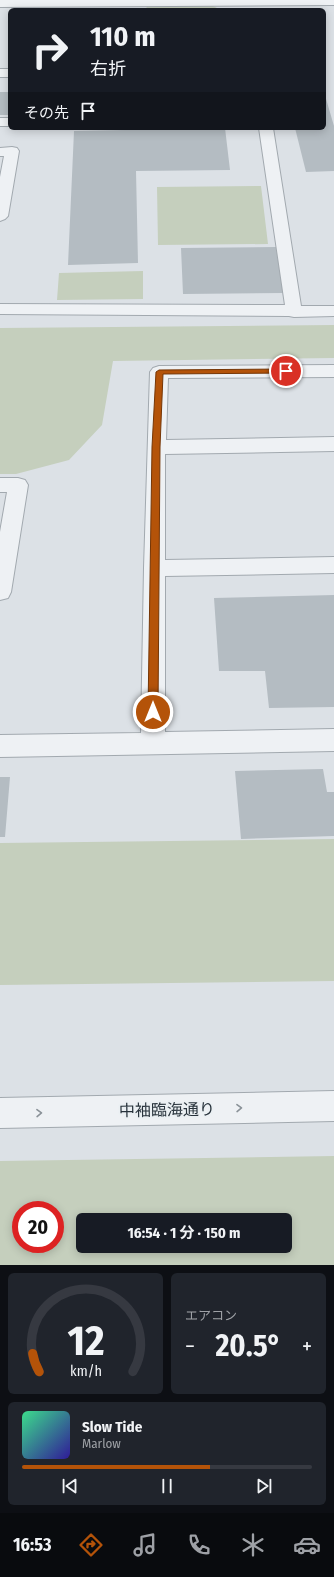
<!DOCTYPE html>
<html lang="ja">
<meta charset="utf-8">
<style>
:root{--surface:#171b24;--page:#20242c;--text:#f1f3f6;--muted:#9ea1a6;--line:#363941;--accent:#b45309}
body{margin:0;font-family:"Fira Sans Condensed","Noto Sans JP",sans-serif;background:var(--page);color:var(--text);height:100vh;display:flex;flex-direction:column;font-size:15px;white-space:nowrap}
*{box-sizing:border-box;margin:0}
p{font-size:13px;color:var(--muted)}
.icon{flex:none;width:22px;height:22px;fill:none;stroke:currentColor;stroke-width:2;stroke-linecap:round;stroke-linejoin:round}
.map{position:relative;height:1265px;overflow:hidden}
.sheet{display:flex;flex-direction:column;gap:8px;padding:8px;background:#0d0f14;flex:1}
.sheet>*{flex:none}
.hud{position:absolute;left:8px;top:8px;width:318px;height:122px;border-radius:6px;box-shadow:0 2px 10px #0003;background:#171b24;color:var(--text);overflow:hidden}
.speed{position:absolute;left:12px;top:1201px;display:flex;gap:8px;font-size:20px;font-weight:700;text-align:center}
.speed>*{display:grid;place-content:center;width:52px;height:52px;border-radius:50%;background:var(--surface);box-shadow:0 2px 10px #0003;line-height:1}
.speed .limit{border:6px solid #d22;background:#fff;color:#111}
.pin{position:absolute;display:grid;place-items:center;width:34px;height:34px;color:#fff;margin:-17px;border:2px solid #fff;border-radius:50%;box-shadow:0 1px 4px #0007}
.me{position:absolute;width:44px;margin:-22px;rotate:0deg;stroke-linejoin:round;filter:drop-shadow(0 0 3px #0008)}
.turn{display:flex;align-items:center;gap:14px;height:84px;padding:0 16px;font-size:18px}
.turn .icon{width:52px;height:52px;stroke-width:2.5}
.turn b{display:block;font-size:28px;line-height:34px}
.then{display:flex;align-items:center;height:38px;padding:0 16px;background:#0003;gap:8px;font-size:15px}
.big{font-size:30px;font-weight:700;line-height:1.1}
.sheet .card{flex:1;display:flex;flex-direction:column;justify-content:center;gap:6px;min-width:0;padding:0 14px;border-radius:6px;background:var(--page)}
.sheet .dial{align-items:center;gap:0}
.dial svg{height:104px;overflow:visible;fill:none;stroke:var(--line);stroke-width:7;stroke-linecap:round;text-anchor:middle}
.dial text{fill:var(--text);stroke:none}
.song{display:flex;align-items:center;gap:12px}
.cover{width:48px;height:48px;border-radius:6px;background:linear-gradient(135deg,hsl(150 70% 55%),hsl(250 70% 35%))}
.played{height:4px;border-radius:2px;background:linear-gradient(90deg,var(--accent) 65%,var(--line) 65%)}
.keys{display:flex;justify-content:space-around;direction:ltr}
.heat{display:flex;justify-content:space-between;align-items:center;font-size:22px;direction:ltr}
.sheet .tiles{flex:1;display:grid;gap:8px;grid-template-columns:1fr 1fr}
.card:last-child{grid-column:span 2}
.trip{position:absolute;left:76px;top:1213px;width:216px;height:40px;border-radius:6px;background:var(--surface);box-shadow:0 2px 10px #0003;font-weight:700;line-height:40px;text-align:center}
.tabs{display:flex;height:64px;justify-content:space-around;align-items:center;background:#090b0e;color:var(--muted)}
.tabs .icon{width:28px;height:28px}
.tabs .selected{color:var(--accent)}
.tabs b{font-size:18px;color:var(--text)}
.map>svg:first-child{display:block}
.green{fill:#c5cfbd;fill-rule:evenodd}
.building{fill:#b4bcc2}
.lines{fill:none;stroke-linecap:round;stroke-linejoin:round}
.minor-casing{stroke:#a2a9af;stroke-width:2}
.minor{fill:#eef1f4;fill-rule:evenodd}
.oneway{stroke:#8a9298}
.route{fill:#b45309;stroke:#753606}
.labels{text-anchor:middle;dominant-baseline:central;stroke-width:4;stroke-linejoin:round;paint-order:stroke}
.near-street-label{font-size:16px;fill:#27323b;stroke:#ebf0f3}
</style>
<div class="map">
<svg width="334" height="1265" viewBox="0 0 334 1265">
<rect width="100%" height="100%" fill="#dce1e6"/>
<path class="green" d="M146 5 213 6 221 10H147Z
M261 186 268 244 158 245 157 187Z
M143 271V299L57 300 59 273Z
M334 325V358L113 361 102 425 69 460 16 474H0V328Z
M334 839V981L0 985V843Z
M334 1156V1265H0V1161ZM21 1210H55V1244H21ZM83 1220H285V1246H83Z"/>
<path class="building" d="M0 92H10V115H0Z
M324 92 334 126V171L306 172 295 128H324Z
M225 128 230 170 136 171 138 263 68 265 74 131Z
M276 247 283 293 183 294 181 248Z
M334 595V707L269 708 265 671H219L214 598Z
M323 769 327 792H334V836L241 839 235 771Z
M0 777H10L5 837H0Z"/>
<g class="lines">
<g class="minor-casing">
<path id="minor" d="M0 0H334V5L0 7Z
M0 69H10V77H0Z
M0 118H10V126H0Z
M259 128H273L301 306H334V316L294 317 289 316 0 314V304L285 305Z
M12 147 17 148 19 151 8 216 5 219 0 221V177L4 156H0V148Z
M334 365V377L168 378 166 440 334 437V451L165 454V560L334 557V573L165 576V732L334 729V751L0 757V735L141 733 144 568 150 372 153 368 159 366Z
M0 478H18L25 480 28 485 11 592 8 598 0 600V532L7 492H0Z
M334 1091V1121L0 1128V1098Z"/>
</g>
<use href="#minor" class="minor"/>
</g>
<defs><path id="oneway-chevron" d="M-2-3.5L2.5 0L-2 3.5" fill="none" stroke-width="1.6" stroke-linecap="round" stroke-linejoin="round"/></defs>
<g class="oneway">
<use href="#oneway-chevron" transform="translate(239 1108) rotate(-1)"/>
<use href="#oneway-chevron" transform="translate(39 1113) rotate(-1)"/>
</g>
<path class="route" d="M286 369 290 371 289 373 163 374 160 447 158 712 157 714 153 716 150 714 148 712 152 447 156 372 159 370Z"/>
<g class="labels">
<g class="near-street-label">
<text transform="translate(167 1110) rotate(-1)">中袖臨海通り</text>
</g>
</g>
</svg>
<div class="speed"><div class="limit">20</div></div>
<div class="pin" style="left:286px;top:371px;background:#d93025"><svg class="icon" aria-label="arrive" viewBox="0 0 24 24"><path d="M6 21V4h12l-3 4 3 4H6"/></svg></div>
<svg class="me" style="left:153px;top:712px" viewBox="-20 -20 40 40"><circle r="17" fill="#b45309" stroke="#fff" stroke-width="3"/><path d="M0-11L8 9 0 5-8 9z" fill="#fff"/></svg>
<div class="trip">16:54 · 1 分 · 150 m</div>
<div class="hud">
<div class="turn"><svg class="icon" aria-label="right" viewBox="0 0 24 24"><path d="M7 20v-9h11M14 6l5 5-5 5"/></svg><div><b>110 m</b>右折</div></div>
<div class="then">その先<svg class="icon" aria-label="arrive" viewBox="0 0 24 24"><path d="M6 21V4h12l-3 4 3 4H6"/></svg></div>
</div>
</div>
<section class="sheet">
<div class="tiles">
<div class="card dial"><svg viewBox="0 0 100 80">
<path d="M14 69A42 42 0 1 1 86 69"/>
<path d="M14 69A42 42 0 0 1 9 55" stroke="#b45309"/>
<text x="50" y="56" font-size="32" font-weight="700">12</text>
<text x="50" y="72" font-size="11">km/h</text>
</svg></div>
<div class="card"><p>エアコン</p>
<div class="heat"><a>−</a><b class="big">20.5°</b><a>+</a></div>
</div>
<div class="card">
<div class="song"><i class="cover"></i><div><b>Slow Tide</b><p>Marlow</p></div></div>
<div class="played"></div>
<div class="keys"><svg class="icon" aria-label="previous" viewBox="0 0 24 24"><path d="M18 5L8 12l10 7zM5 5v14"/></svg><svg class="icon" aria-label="pause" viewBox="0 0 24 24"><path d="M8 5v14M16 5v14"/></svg><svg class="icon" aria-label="next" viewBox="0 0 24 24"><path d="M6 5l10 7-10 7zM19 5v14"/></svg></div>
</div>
</div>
</section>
<nav class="tabs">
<b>16:53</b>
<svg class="icon selected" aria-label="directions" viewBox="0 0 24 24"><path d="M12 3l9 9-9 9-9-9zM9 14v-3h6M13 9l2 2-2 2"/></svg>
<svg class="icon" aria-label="music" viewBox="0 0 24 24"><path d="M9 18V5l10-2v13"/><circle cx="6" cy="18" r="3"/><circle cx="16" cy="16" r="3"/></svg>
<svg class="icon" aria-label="phone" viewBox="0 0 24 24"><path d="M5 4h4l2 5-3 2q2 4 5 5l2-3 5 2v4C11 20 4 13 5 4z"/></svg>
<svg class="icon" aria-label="climate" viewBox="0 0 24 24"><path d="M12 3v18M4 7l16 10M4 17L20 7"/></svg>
<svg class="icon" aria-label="car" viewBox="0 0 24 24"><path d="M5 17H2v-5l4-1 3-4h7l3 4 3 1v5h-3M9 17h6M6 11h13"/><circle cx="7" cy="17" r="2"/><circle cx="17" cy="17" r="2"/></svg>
</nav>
